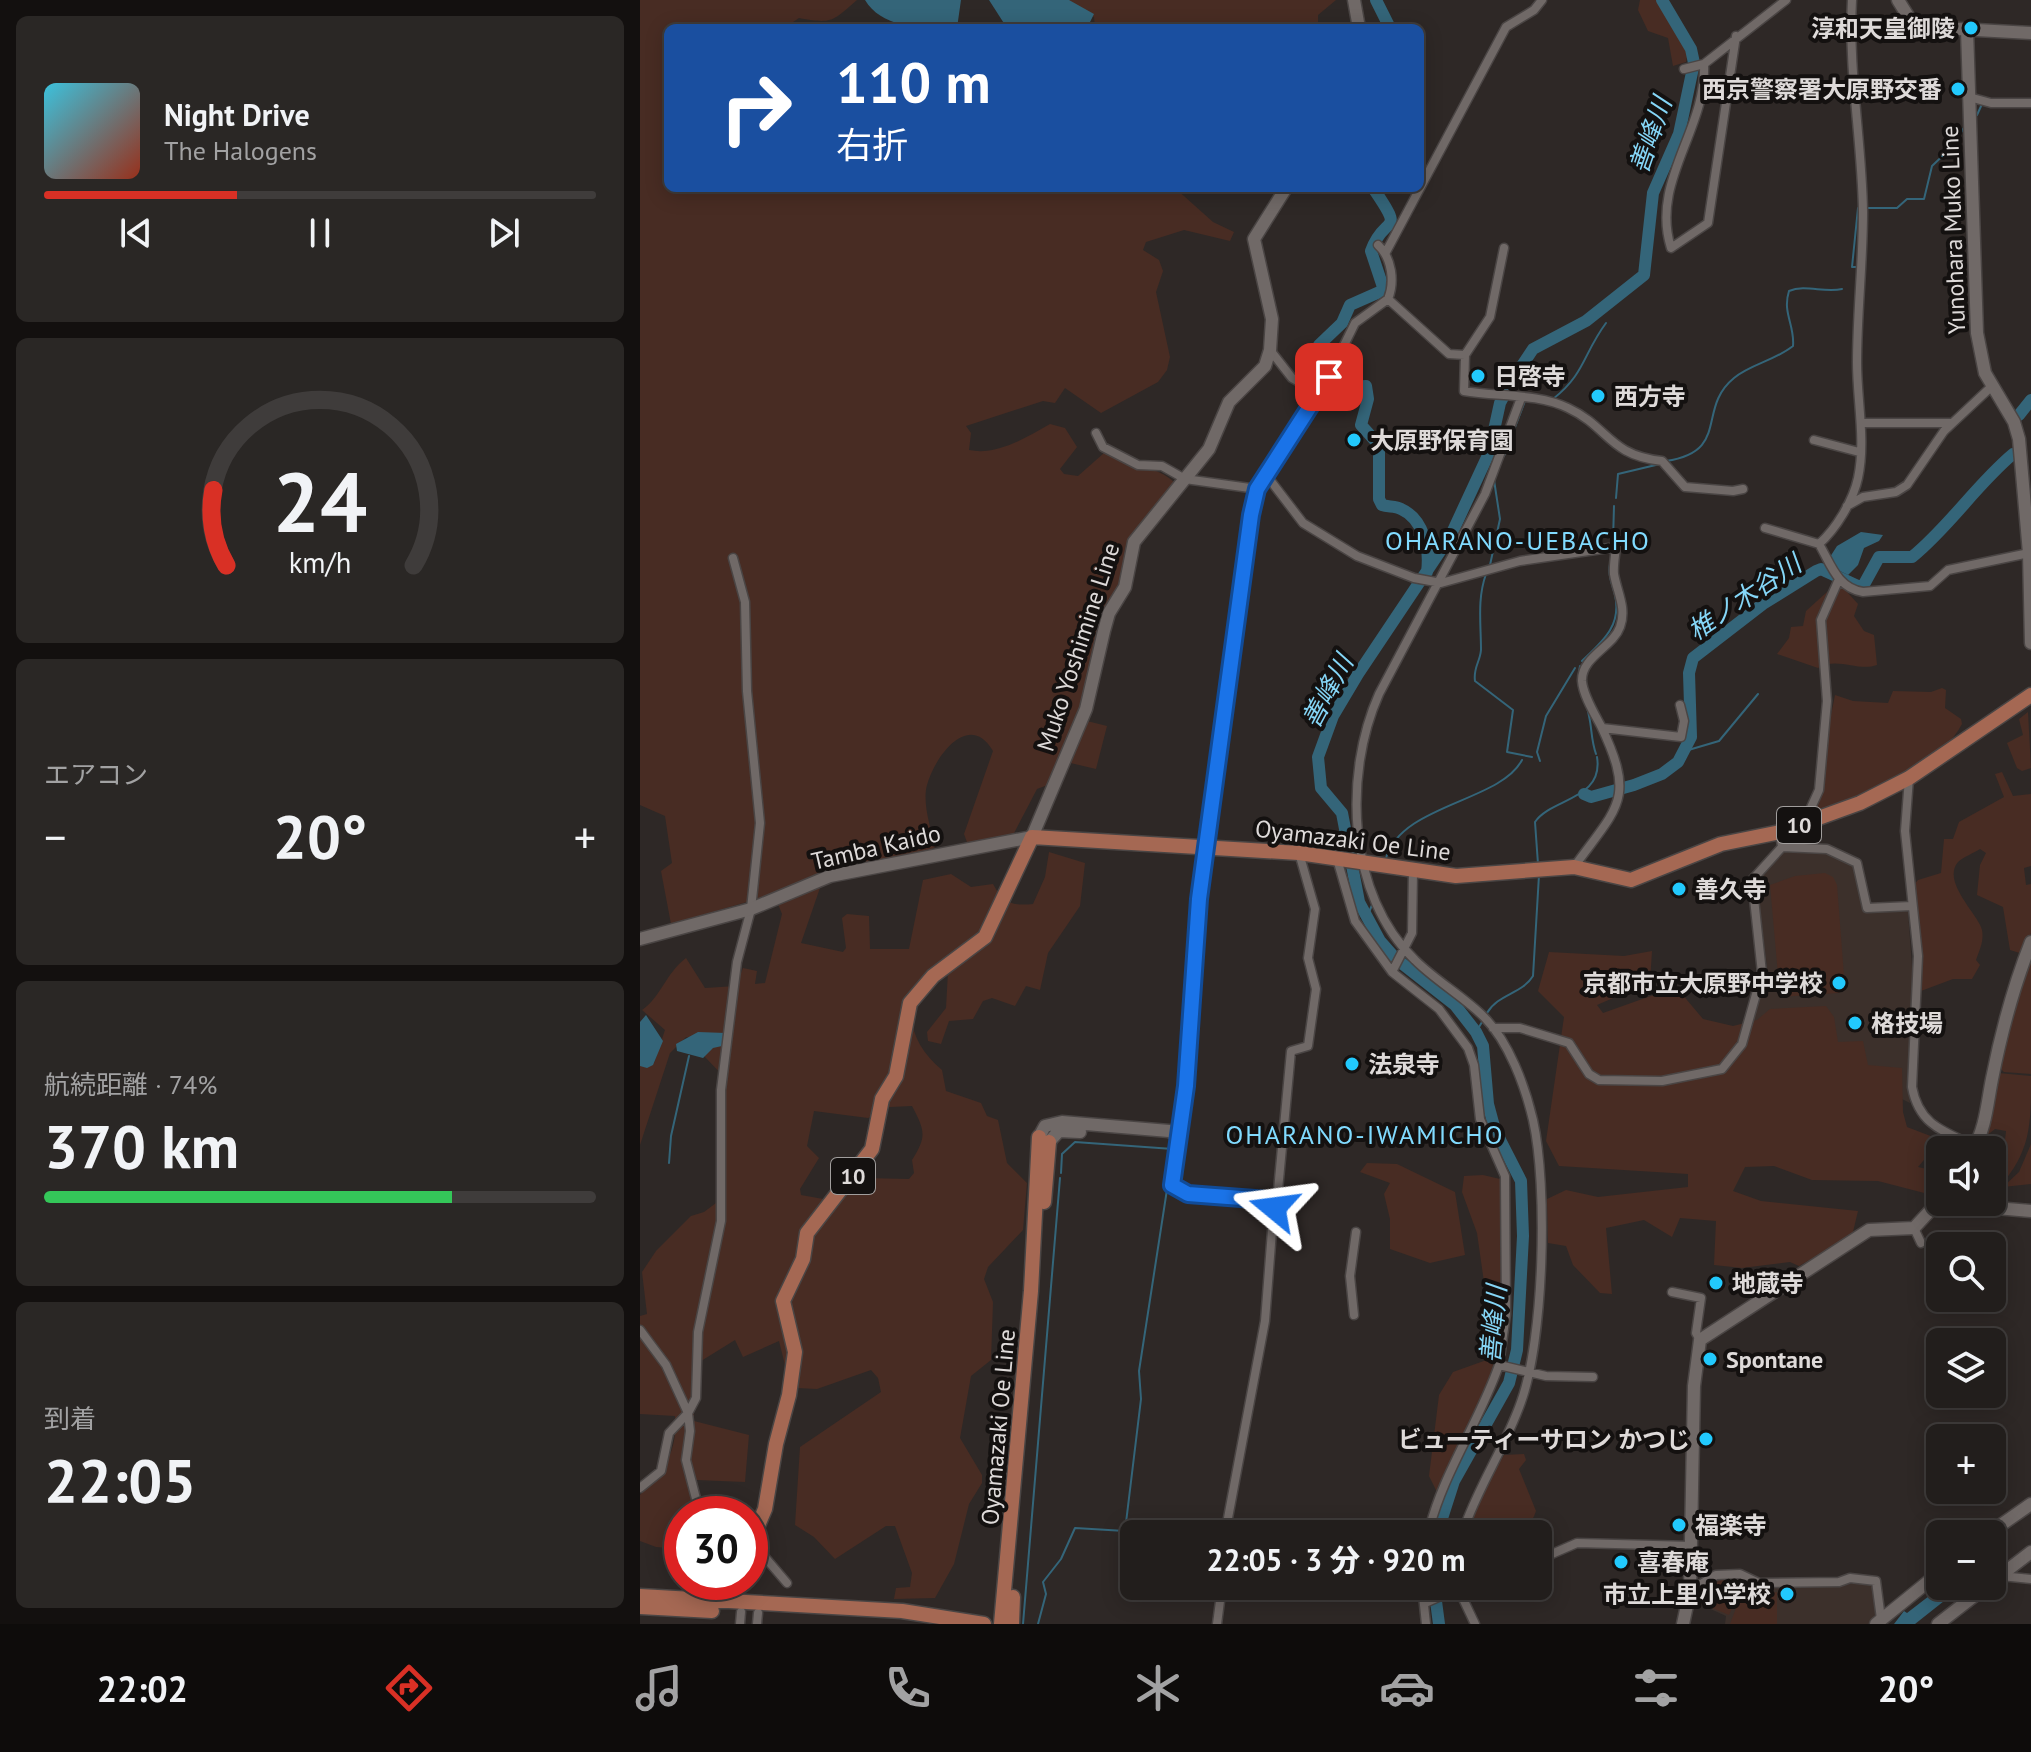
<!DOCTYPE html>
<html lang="ja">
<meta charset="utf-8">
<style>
:root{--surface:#221e1c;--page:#2a2725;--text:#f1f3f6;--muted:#a2a2a3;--line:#3f3c3b;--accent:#d93025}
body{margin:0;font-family:"PT Sans","Noto Sans JP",sans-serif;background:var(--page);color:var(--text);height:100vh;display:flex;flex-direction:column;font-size:30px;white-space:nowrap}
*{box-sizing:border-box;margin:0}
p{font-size:26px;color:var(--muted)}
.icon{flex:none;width:44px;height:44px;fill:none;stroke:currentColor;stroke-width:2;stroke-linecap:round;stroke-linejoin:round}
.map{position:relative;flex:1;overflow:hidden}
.side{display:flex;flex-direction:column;gap:16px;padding:16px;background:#13100f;width:640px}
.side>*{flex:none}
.banner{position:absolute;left:24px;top:24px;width:760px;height:168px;border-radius:12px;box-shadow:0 4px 20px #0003,0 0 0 2px var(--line);background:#1a4fa0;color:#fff;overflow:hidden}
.controls{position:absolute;left:1286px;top:1136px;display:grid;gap:16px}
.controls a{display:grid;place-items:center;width:80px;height:80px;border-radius:12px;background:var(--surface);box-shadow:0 4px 20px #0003,0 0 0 2px var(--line);font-size:40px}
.speed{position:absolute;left:24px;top:1496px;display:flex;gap:16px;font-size:40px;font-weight:700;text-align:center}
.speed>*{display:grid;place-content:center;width:104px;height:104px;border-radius:50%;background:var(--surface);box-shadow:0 4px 20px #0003,0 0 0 2px var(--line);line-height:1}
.speed .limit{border:12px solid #d22;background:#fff;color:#111}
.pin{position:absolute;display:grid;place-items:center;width:68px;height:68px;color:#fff;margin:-34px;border-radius:16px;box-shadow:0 4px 12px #0006}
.me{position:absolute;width:88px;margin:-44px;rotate:286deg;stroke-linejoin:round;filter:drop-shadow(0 0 6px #0008)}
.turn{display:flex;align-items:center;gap:28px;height:168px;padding:0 40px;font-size:36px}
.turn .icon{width:104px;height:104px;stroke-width:2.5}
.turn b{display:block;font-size:56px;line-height:68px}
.big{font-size:60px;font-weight:800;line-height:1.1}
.side .tile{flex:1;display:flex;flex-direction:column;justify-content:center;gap:12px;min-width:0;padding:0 28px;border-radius:12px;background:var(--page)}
.side .dial{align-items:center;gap:0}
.dial svg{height:208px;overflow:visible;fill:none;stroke:var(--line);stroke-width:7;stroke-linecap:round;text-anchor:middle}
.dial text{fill:var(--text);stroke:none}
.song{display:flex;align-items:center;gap:24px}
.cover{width:96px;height:96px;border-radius:12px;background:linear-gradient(135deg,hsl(190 70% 55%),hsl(10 70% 35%))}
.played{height:8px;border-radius:4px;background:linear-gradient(90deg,var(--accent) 35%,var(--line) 35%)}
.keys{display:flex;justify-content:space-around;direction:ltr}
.heat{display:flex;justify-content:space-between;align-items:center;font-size:44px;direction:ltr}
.charge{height:12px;border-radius:6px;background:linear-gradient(90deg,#34c759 74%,var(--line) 0)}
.trip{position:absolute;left:480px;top:1520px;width:432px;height:80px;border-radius:12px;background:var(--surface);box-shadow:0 4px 20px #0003,0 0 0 2px var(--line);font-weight:800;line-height:80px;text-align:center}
.dock{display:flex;height:128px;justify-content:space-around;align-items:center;background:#0e0c0b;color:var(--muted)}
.dock .icon{width:56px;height:56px}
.dock .on{color:var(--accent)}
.dock b{font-size:36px;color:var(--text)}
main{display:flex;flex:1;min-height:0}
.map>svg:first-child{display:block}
.built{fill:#3c302b}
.green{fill:#482c23;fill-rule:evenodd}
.water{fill:#346579}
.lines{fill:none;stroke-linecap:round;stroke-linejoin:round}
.stream{stroke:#346579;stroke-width:2}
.river{stroke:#346579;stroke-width:12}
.street-casing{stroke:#4a4544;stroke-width:11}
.secondary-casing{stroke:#4a4544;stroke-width:15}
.primary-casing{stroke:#4a4544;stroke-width:17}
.street{stroke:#706967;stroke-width:8}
.secondary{stroke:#706967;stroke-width:12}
.primary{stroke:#a56853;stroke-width:14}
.route-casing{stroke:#114b97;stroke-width:20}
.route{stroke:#1a73e8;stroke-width:14}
.poi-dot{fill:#22c9fd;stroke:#141110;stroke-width:3}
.labels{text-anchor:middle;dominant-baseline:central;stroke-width:8;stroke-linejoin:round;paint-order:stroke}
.shield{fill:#141110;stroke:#a19e9d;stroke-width:2}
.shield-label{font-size:22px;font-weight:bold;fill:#dedad9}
.poi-label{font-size:24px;font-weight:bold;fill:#dedad9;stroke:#141110;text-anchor:start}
.street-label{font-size:24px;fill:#dedad9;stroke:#141110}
.water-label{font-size:26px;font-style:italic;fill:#85d6f7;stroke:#141110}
.neighbourhood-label{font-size:26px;letter-spacing:2px;fill:#81dbff;stroke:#141110}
</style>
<main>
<section class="side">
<div class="tile">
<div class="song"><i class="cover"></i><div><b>Night Drive</b><p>The Halogens</p></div></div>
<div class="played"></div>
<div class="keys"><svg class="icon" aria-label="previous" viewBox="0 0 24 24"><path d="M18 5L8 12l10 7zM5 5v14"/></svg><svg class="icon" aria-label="pause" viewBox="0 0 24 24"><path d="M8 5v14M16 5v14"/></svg><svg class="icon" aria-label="next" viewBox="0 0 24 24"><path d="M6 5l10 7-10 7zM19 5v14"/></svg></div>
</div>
<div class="tile dial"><svg viewBox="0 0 100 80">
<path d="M14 69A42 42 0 1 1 86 69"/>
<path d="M14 69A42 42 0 0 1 9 40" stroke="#d93025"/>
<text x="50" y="56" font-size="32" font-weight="700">24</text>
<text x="50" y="72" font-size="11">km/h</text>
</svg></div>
<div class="tile"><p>エアコン</p>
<div class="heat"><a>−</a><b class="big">20°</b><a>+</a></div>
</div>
<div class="tile"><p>航続距離 · 74%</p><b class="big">370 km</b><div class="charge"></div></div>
<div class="tile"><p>到着</p><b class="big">22:05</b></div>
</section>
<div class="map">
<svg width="1391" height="1624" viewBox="0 0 1391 1624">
<rect width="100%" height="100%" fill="#2e2826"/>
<path class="built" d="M1142 850 1187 852 1216 865 1226 912 1265 909 1268 912 1274 994 1267 1078 1270 1103 1110 1023 1127 966 1116 879Z
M1080 1577 1100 1578 1120 1587 1230 1583 1234 1586 1238 1613 1228 1624H1085L1086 1616 1053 1601Z"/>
<path class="green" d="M0 0H217C192 22 192 24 159 18L144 28H28V188H535L573 222 594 232 590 241 544 230 506 242 503 250 519 260 523 271 516 292 530 357 527 370 518 382 461 413 425 388 415 403 403 401 326 426 331 433 329 450C357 456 387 437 410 424L425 428 437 447 420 469 424 474 438 476 464 453C483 462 527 469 536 485L493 538 482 585 474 596 447 721 467 726 456 769 422 761 413 783 397 789 373 835 328 845 324 834 353 751C329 710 295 756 287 785 282 803 291 829 295 847L285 854 192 867 181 885 161 943 203 952 206 948 202 918 207 914 229 916 230 949H269L283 880 311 874 331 887 353 884C363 903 372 906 393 904L405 877 409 852 445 863 440 906 408 953 400 990 386 986 375 1006 352 998 343 1001 333 1019 309 1021 301 1044 288 1041 287 1032 306 1008 308 972 271 994C268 1027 277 1049 302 1070L306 1091 341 1103 347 1116 358 1120 367 1163 387 1183 383 1230 348 1267 344 1279 353 1302 351 1360 331 1376 320 1438 342 1475V1483L329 1504 314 1564 295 1598 254 1599 256 1588 270 1587 272 1573 255 1526H246L195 1559 174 1537 155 1525 160 1447 241 1392 238 1378 231 1370 177 1389 157 1388 146 1369 139 1341 103 1357 95 1340 53 1366 54 1421 109 1435 105 1482 57 1480 47 1483 56 1514H42V1549L16 1547 0 1541V1495C24 1470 38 1452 35 1416L0 1414V1316L7 1314 2 1272 16 1251 51 1216 64 1212 84 1197 82 1130 86 1079 65 1057 62 1041 46 1037 30 1053 0 1145V1066L14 1063 25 1030 2 1010C21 997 26 973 46 958L65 988 96 986 103 968 117 971 115 984 125 983 142 914 134 894 31 924 21 871 32 863 25 816 0 805ZM272 1106C285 1131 287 1136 272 1160L274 1173 269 1179 223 1178 200 1202 161 1195 160 1189 179 1158 167 1146 174 1111 228 1118 250 1107Z
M416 0H696L678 15V23L691 28H455L454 17Z
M1000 0H1019L1048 51 1046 62 1033 66 1028 38 1008 31 998 10Z
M1198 582 1218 604 1214 616 1224 631 1234 635 1237 665C1218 672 1197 656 1178 668L1137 654 1149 638 1151 627 1163 626 1166 611Z
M1302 688 1306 690 1305 708 1321 719 1322 724C1294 775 1226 794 1175 815L1172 809 1195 695 1213 701 1248 703 1253 691 1291 692Z
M1388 712 1391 768 1382 771 1377 768 1367 743 1383 735 1379 719Z
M1362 772 1373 796 1391 794V866L1384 868 1386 885 1391 884V933L1383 954 1370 950 1363 907 1337 895 1340 865 1346 853 1340 849C1334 853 1323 857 1318 862 1301 882 1339 915 1342 930 1344 941 1340 949 1336 960L1340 965 1332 979H1313L1281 991 1282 947 1273 886 1278 880 1301 873 1304 839H1313L1319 822 1364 797 1355 774Z
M1185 873 1193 877 1197 885 1205 989 1198 993 1140 997 1130 885 1155 876Z
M1012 951 1010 982 957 1005 963 1013 1036 987 1063 1019 1093 1026 1117 1020 1130 1009 1186 1006 1194 1017 1198 1042 1223 1041 1228 1065 1262 1068 1263 1112 1267 1127 1301 1140 1278 1167 1300 1172V1188L1292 1195 1238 1181 1172 1180 1134 1166 1105 1167 1093 1191 1121 1201 1218 1211 1212 1236 1159 1266 1150 1262 1102 1268 1074 1265 1076 1221 1040 1218 1032 1237 1004 1220 966 1228 972 1294 960 1293 933 1265 926 1246 908 1243 907 1199 926 1190 958 1197 1048 1187V1174L919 1166 906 1141 924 1017 898 991 909 952 984 956Z
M1391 956V1074L1364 1072 1359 1067 1377 993Z
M1358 1073 1391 1076C1391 1127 1391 1150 1359 1188L1352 1186 1363 1159 1366 1131 1355 1129 1346 1136Z
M1391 1144V1184L1363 1187 1379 1172Z
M727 1163 757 1164 815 1192 825 1255 790 1263 750 1249V1219L744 1194 750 1183 720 1172Z
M843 1175 860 1179 863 1287 844 1282 837 1233 822 1192 824 1176Z
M855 1357 847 1391 798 1494 789 1476 799 1395 813 1372Z
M884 1454 886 1460 879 1469 896 1511C886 1542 855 1534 827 1534L839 1497 864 1455Z
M1081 1579 1104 1582 1089 1615 1055 1601Z
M1104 1587 1120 1594 1137 1592V1624H1090Z"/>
<path class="water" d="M225 0H321L317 28C286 28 243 30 225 0Z
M349 0H429L454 14 447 28H367Z
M1221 532 1243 535 1239 541 1224 548 1218 565 1208 575 1198 570 1190 557 1197 546Z
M6 1015 23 1041 13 1065 7 1068 0 1066V1022Z
M58 1032 86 1033 82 1046 73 1048 63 1058 37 1051 36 1044Z
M1302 1586H1323L1275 1624H1254L1264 1611 1267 1613Z"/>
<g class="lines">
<path class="stream" d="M1337 115 1342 104
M1224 208H1257L1267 199H1284L1292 166 1313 146 1325 126
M1217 267H1212L1218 208
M913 399C945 374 943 354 966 323
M864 456 885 401
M1026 461C1091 451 1056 409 1094 378 1111 364 1134 361 1153 346 1155 325 1142 313 1149 291 1165 284 1184 293 1202 289
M976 498 978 474 1020 464
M973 541 974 506
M850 565 860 519 854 480
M846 574C837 599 841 624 841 650 840 662 833 668 835 681L873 710 867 752 892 757
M942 661C962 642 982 626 975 595 972 583 968 576 970 564
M940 666C935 687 946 696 949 716 952 729 951 740 956 754
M1045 751 1079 741 1118 694
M900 761 897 752 906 716 935 668
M746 858C762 804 860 802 882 760
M898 864 895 822C911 798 964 800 957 757
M727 917 732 905
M847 1013C858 994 882 994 893 976L899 875
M545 1022 549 986
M836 1032 842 1022
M542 1065 545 1028
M542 1069 543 1083
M29 1163 31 1136 49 1056
M421 1173 422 1154 435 1142 533 1149
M383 1624 420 1178
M398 1624 406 1594 403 1582 421 1559 435 1528 485 1531 501 1399 499 1371 528 1183"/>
<path class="river" d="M736 0 750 28
M780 88V102
M733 188C767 237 744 213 731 251L744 290 710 305 702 323 679 345 671 371 674 382 685 389 726 386 728 399 721 425 739 445V499L742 505C748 507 756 506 761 509 784 519 790 550 787 572
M1379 415 1391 400
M944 794 951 797 994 785 1022 774 1038 762 1051 737 1049 673 1053 658 1123 604 1176 571 1181 569 1222 588 1239 557H1272C1310 526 1336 485 1373 454
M797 1534 814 1481 869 1383 877 1350 883 1236 881 1181 855 1130 848 1104 843 1046 836 1032 815 1005 755 958 740 941 719 902 702 813 681 788 678 757 693 716 718 674 811 535 849 453 860 403 873 379 893 349 946 321 1004 275 1013 193 1039 134 1054 63 1051 49 1022 0
M794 1586 799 1624"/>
<g class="street-casing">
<path id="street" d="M1064 64C1067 130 1010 181 1031 248L1068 223 1096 36
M1044 69 1064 64 1146 0
M1329 97 1351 103H1391
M738 245C752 258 755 282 748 299
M864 248 850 317 825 355 824 391C857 397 897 393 928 408 969 427 968 455 1022 461L1045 487 1093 491 1103 489
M746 252 866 27 894 10 902 0
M680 394 715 323 748 299 809 354 825 355
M1221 423H1311
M456 433 463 447 498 465 522 466 545 479 617 489
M1174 440 1219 452
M627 476 663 523 717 556 774 578 801 583 880 561 976 547
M1207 506 1223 497 1256 492 1267 485 1304 431 1351 387
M1125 528 1179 544C1191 564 1197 588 1223 592L1290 586 1308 570 1389 553
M1179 544C1196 529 1213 501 1218 478 1226 441 1217 400 1217 363 1217 312 1223 263 1223 212 1222 141 1208 71 1212 0
M962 728 1041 737 1044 721 1040 705
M1269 778 1265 831 1278 956 1272 1087C1279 1125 1303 1131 1335 1146
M1164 823 1179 790 1187 701 1181 620 1199 579
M1142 847 1187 849 1217 863 1227 908 1272 906
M697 859 715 921 752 972 772 933 773 871
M934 867C978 806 996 800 961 726 954 713 943 695 942 681 941 657 973 647 980 627 987 608 977 592 974 574 973 564 976 553 976 543
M752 972 799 1009 828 1048 834 1065 840 1119 865 1176 866 1314 859 1365 906 1376 953 1377
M853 1028H880L929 1043 949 1074 959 1080 1022 1081 1082 1069 1102 1044 1122 973 1112 880 1142 847 1140 832
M633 1204 637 1201 651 1051 668 1046 676 989 668 958 675 909 659 853
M1274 1228 1281 1243
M1032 1292 1061 1298 1056 1333 1060 1340
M714 1315 710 1276 716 1232
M0 1330 26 1365 48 1413 50 1431 46 1460 60 1514
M0 1488 21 1471 29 1433 48 1413 56 1398 58 1332 81 1221V1090L97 962 111 909 120 823 107 691 105 602 93 558
M585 1534 625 1321 634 1205 628 1200 548 1194 532 1182 546 1086 559 899 611 515 617 489 680 394 652 378 630 350
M788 1534C802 1474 839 1423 859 1365
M822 1534C837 1488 865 1448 881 1402 904 1338 908 1187 893 1120 885 1086 869 1042 844 1017 823 996 796 981 775 960 707 895 703 775 739 694L845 494 881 398
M112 1542 147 1583
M898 1560 937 1543 1052 1546
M1361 1576 1391 1579
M782 1586 786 1624
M817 1586 835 1624
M1312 1586 1325 1602
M1050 1591 1076 1575 1100 1574 1119 1583 1199 1582 1210 1578 1236 1581 1241 1619
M785 1603 823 1586
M100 1624 101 1612
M117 1624 118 1613
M577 1624 582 1586"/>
</g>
<g class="secondary-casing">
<path id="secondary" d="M714 0 719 28
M1258 0 1271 21 1282 27 1391 33
M1327 30 1337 333 1345 373 1374 422 1379 439 1389 553 1391 643
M0 939 111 909 190 876 392 837 446 709 464 631 469 613 485 587 494 542 569 449 589 402 625 366 630 350 632 319 614 239 646 188
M399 1137 405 1126 422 1122 529 1131 539 1136
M409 1142 419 1131 440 1132
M1333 1150C1346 1127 1347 1104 1352 1079 1361 1033 1374 985 1391 942
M1298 1203 1391 1211
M1348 1534 1391 1504
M1352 1582 1391 1552
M1043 1624 1050 1591 1054 1386 1060 1340 1229 1230 1274 1228 1300 1200
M1236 1624 1300 1572
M1298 1624 1347 1586"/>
</g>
<g class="primary-casing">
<path id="primary" d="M404 1202 409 1142
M110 1544 125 1509 136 1444 149 1395 155 1352 143 1301 163 1259 167 1233 232 1149 242 1099 256 1076 270 1003 293 976 345 937 392 837 659 853 816 876 934 867 991 880 1081 844 1140 832 1220 803 1269 778 1391 695
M0 1596 262 1611 344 1624
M0 1607 72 1611
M66 1608 84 1582
M361 1624 391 1291 399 1137
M372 1624 373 1597"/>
</g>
<use href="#street" class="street"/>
<use href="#secondary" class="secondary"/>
<use href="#primary" class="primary"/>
</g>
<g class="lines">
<g class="route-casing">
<path id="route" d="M634 1208 628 1200 548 1194 532 1185 546 1086 559 899 611 515 617 489 689 377"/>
</g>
<use href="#route" class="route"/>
</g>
<g class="poi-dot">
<circle cx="1331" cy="28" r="8"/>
<circle cx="1318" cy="89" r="8"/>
<circle cx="838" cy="376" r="8"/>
<circle cx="958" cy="396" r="8"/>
<circle cx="714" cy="440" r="8"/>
<circle cx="1039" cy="889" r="8"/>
<circle cx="1199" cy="983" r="8"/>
<circle cx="1215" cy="1023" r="8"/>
<circle cx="712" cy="1064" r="8"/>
<circle cx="1076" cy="1283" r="8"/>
<circle cx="1070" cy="1359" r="8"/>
<circle cx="1066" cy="1439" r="8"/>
<circle cx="1039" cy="1525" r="8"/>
<circle cx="981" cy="1562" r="8"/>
<circle cx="1147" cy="1594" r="8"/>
</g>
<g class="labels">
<g class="shield">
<rect x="1137" y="807" width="44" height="36" rx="6"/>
<rect x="191" y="1158" width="44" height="36" rx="6"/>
</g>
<g class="shield-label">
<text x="1159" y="825">10</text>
<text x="213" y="1176">10</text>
</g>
<g class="poi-label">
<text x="1315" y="28" text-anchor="end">淳和天皇御陵</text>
<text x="1302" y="89" text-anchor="end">西京警察署大原野交番</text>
<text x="854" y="376">日啓寺</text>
<text x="974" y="396">西方寺</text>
<text x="730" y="440">大原野保育園</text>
<text x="1055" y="889">善久寺</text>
<text x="1183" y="983" text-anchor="end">京都市立大原野中学校</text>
<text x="1231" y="1023">格技場</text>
<text x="728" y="1064">法泉寺</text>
<text x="1092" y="1283">地蔵寺</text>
<text x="1086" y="1359">Spontane</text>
<text x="1050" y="1439" text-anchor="end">ビューティーサロン かつじ</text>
<text x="1055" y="1525">福楽寺</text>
<text x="997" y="1562">喜春庵</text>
<text x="1131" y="1594" text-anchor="end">市立上里小学校</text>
</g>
<g class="street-label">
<text transform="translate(1313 230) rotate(-92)">Yunohara Muko Line</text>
<text transform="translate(438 647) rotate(-72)">Muko Yoshimine Line</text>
<text transform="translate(713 840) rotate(7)">Oyamazaki Oe Line</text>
<text transform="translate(236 847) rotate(-13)">Tamba Kaido</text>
<text transform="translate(358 1427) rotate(-85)">Oyamazaki Oe Line</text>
</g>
<g class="water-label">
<text transform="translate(1010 135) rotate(-71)">善峰川</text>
<text transform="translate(1104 597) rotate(-34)">椎ノ木谷川</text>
<text transform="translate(687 691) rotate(-62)">善峰川</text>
<text transform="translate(853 1324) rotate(-85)">善峰川</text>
</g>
<g class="neighbourhood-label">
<text x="878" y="540">OHARANO-UEBACHO</text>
<text x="725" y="1134">OHARANO-IWAMICHO</text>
</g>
</g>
</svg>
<div class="controls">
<a><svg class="icon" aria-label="sound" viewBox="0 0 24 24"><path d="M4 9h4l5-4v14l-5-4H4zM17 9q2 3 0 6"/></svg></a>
<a><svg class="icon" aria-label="search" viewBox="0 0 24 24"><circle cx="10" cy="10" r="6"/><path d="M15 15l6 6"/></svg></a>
<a><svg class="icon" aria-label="layers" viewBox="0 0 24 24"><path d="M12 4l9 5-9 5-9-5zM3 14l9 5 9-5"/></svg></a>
<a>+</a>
<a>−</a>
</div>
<div class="speed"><div class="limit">30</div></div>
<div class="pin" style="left:689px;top:377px;background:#d93025"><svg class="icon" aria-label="arrive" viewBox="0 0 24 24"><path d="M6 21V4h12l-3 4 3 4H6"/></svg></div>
<svg class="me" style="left:634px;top:1208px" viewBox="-20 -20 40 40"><path d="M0-17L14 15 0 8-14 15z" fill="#1a73e8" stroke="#fff" stroke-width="4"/></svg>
<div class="trip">22:05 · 3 分 · 920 m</div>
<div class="banner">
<div class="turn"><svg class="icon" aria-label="right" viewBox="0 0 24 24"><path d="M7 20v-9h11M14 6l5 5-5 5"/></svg><div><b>110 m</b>右折</div></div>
</div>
</div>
</main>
<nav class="dock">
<b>22:02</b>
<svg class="icon on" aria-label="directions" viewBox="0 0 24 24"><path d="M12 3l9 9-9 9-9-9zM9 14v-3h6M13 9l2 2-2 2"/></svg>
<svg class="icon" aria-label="music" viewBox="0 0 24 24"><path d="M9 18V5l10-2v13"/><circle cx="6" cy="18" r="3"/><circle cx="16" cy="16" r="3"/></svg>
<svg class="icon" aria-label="phone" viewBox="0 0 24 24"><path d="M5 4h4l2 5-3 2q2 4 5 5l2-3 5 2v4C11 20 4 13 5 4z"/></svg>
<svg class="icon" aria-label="climate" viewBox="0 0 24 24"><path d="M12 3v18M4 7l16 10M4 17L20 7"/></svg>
<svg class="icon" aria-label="car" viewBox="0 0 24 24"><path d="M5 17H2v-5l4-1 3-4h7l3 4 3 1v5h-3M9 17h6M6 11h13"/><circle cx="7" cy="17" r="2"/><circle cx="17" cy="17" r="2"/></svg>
<svg class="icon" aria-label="filters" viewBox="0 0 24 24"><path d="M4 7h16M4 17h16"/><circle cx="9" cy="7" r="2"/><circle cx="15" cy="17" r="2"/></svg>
<b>20°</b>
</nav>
